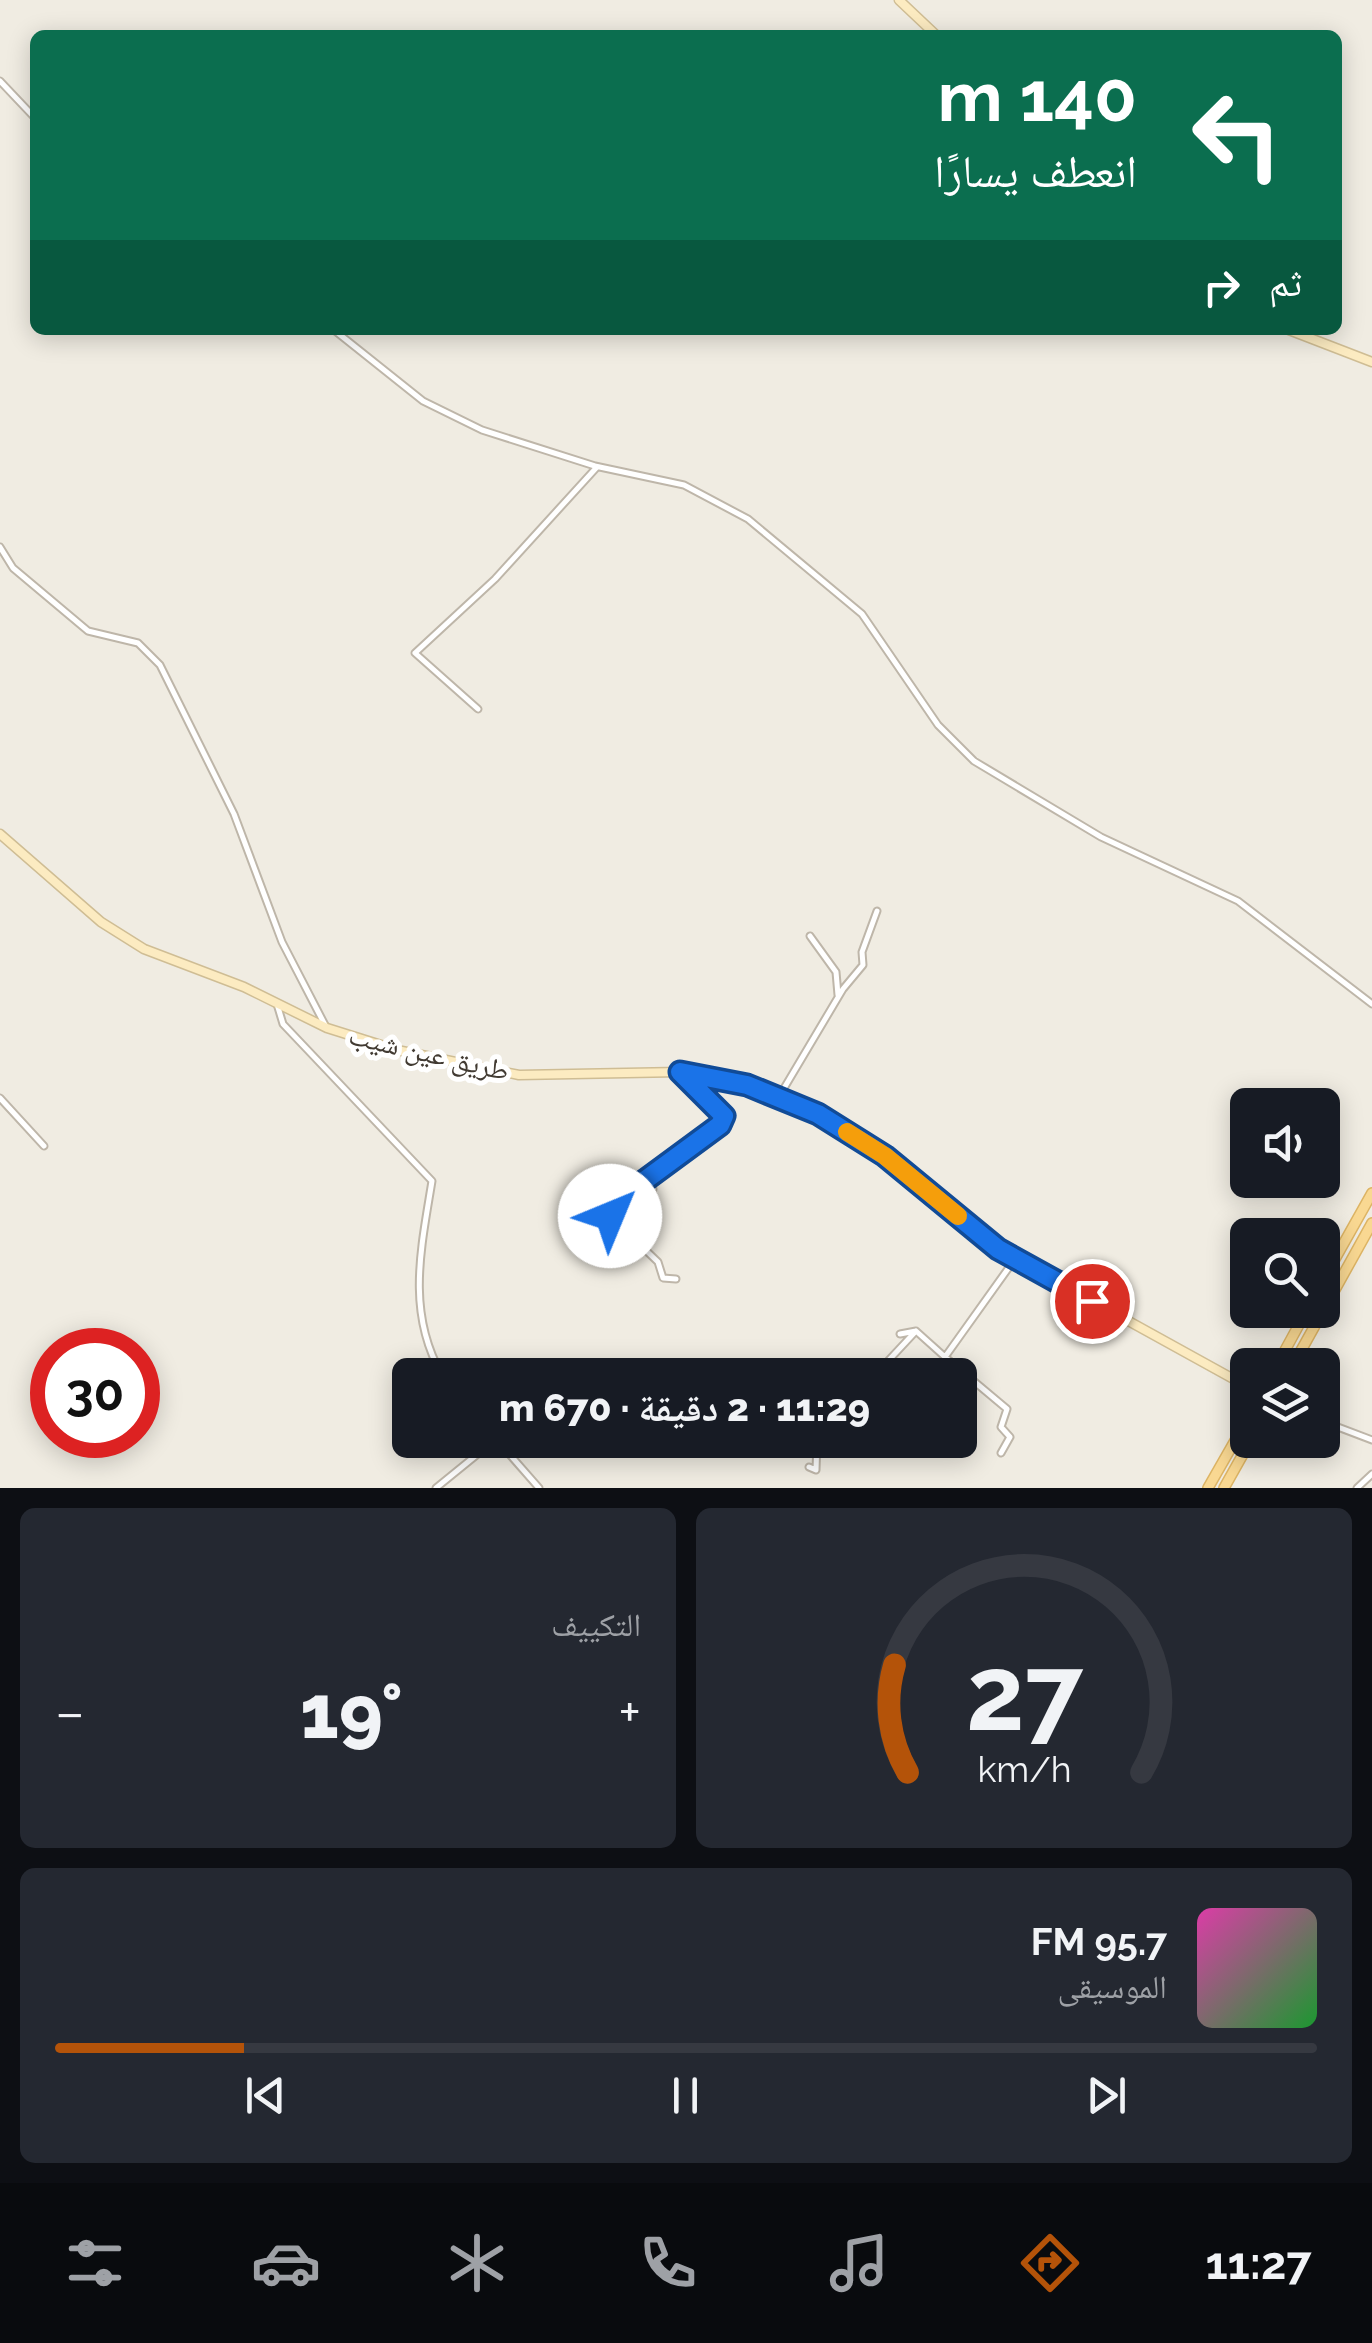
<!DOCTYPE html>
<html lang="ar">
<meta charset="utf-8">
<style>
:root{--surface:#171b24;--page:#242831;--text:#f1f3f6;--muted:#9ea1a6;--line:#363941;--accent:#b45309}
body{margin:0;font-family:Raleway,"Noto Naskh Arabic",sans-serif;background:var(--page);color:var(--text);direction:rtl;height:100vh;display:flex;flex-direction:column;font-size:38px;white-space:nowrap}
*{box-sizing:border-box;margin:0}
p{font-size:32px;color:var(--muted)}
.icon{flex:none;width:55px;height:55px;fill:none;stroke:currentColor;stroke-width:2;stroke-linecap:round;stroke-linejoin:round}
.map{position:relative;height:1488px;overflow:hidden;direction:ltr}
.drawer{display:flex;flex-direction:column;gap:20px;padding:20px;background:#0d0f14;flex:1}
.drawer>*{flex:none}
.guide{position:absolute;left:30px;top:30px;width:1312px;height:305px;border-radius:15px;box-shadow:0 5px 25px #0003;direction:rtl;background:#0b6e4f;color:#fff;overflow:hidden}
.fabs{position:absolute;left:1230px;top:1088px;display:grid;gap:20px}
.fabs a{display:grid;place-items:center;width:110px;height:110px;border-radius:15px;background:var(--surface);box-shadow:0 5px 25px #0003;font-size:50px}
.speed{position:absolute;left:30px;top:1328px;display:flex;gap:20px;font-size:50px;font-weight:700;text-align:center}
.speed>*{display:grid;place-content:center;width:130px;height:130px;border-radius:50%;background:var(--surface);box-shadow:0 5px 25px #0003;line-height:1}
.speed .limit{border:15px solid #d22;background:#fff;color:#111}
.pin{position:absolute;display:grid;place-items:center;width:85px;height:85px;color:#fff;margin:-42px;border:5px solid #fff;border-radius:50%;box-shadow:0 2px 10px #0007}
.me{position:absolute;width:110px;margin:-55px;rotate:45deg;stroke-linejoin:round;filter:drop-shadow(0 0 8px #0008)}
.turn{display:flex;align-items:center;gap:35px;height:210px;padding:0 40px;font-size:45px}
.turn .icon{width:130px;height:130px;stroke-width:2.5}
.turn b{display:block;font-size:70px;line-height:85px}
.then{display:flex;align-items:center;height:95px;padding:0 40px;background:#0003;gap:20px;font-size:38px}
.big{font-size:75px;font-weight:800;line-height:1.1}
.drawer .widget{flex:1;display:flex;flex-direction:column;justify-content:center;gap:15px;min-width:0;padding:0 35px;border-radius:15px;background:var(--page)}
.drawer .dial{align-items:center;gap:0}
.dial svg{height:260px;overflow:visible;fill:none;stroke:var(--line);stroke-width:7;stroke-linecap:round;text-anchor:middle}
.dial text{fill:var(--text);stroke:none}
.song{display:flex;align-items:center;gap:30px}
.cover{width:120px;height:120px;border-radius:15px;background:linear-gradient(135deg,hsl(320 70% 55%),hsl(130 70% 35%))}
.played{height:10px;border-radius:5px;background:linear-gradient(90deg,var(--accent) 15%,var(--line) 15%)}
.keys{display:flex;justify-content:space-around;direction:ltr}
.heat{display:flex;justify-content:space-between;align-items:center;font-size:55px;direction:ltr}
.drawer .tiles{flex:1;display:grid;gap:20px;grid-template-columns:1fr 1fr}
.widget:last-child{grid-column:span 2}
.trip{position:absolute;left:392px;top:1358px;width:585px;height:100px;border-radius:15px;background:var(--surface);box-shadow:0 5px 25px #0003;font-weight:800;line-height:100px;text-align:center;direction:rtl}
.dock{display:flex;height:160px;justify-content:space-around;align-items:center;background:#090b0e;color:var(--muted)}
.dock .icon{width:70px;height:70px}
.dock .on{color:var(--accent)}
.dock b{font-size:45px;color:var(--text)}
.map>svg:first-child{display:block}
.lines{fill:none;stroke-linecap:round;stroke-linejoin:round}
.street-casing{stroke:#beb6a9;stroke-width:9}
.secondary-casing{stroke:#cfbd94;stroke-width:11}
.primary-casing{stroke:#ddb464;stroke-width:12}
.street{stroke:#fff;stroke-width:5}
.secondary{stroke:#fcebc1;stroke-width:8}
.primary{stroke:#f9d892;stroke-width:9}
.route-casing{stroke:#114b97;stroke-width:25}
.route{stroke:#1a73e8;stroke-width:18}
.slow{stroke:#f59e0b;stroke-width:18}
.labels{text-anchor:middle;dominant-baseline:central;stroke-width:10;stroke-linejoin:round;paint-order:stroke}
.street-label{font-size:28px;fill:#423b33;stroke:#fff}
</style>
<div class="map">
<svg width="1372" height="1488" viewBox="0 0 1372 1488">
<rect width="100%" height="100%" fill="#f0ece2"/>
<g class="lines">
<g class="street-casing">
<path id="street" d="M0 81 35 118
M334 330 423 401 482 430 595 466 684 485 748 519 862 614 938 725 974 761 1101 837 1238 901 1372 1004
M0 547 13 568 88 631 138 643 160 665 234 814 282 942 325 1025
M478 709 415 653 495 579 597 467
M810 936 836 972 838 995
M277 1004 283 1024 432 1181C421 1249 406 1312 442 1375
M780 1095 843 989 863 965 862 952 877 911
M0 1098 44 1146
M649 1180 610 1206V1216L658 1262 663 1278 676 1279
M650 1199 653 1189 649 1180 720 1125 724 1116 683 1074
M900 1334 916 1331 945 1357
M875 1375 916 1331
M1322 1421 1372 1440
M497 1440 539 1488
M864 1453 875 1440
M1001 1453 1010 1437 1001 1427 1007 1409 945 1357 1015 1259
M809 1467 816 1470 817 1440
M436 1488 495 1440
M1357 1488 1372 1474"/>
</g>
<g class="secondary-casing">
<path id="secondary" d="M899 0 936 35
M1289 330 1372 362
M0 834 101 922 144 949 244 987 327 1028 397 1050 519 1075 680 1072 780 1096 885 1156 998 1249 1248 1387"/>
</g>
<g class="primary-casing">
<path id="primary" d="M1322 1282 1372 1193
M1277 1365 1307 1310
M1293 1365 1372 1223
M1208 1488 1248 1418
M1224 1488 1251 1440"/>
</g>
<use href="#street" class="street"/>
<use href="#secondary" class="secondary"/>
<use href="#primary" class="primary"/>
</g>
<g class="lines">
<g class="route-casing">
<path id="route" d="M610 1216V1206L720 1125 724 1116 680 1072 747 1085 818 1114 885 1156 998 1249 1092 1301"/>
</g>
<use href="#route" class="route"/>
<path class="slow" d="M847 1132 885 1156 958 1216"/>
</g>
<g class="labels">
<g class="street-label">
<text transform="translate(429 1053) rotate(13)">طريق عين شيب</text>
</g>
</g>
</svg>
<div class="fabs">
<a><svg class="icon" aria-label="sound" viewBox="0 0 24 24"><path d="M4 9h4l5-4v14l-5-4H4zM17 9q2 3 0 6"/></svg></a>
<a><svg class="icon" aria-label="search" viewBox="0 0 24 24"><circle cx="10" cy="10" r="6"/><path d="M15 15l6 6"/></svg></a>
<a><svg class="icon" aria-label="layers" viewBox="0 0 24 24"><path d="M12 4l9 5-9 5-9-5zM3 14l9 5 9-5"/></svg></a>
</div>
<div class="speed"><div class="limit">30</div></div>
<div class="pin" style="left:1092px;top:1301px;background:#d93025"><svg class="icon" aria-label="arrive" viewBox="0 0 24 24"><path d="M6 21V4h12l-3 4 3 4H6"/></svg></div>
<svg class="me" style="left:610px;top:1216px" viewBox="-20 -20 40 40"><circle r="19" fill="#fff"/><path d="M0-13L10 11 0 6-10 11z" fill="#1a73e8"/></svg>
<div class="trip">11:29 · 2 دقيقة · 670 m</div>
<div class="guide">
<div class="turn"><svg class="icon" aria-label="left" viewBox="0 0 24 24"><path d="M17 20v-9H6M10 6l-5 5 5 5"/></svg><div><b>140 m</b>انعطف يسارًا</div></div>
<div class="then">ثم<svg class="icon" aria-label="right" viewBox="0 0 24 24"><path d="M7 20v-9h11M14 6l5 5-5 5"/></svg></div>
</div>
</div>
<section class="drawer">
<div class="tiles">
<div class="widget dial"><svg viewBox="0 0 100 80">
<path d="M14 69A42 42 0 1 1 86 69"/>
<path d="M14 69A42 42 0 0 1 10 36" stroke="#b45309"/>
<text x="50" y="56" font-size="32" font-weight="700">27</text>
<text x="50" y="72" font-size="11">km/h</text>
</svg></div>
<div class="widget"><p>التكييف</p>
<div class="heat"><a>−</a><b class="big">19°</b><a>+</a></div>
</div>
<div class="widget">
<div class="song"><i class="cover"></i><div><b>95.7 FM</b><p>الموسيقى</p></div></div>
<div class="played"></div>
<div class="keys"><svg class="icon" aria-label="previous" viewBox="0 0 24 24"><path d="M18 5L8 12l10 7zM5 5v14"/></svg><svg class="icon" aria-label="pause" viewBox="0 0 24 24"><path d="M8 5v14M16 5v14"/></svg><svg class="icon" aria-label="next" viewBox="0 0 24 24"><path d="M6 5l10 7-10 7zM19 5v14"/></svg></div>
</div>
</div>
</section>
<nav class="dock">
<b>11:27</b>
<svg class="icon on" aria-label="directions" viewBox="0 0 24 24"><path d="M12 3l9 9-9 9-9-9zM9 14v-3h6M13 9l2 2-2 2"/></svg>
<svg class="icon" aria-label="music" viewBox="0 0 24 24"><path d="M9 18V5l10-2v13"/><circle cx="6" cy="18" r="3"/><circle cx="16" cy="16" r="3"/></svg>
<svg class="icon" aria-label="phone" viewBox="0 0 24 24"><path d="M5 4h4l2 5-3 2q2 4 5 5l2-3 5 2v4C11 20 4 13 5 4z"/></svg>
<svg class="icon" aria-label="climate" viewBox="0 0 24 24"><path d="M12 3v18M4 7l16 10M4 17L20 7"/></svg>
<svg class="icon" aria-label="car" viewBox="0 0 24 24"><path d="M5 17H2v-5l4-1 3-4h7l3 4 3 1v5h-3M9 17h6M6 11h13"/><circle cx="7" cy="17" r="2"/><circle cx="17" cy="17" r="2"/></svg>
<svg class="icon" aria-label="filters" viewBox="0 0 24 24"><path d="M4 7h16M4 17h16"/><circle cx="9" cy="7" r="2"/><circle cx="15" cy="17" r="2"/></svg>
</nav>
